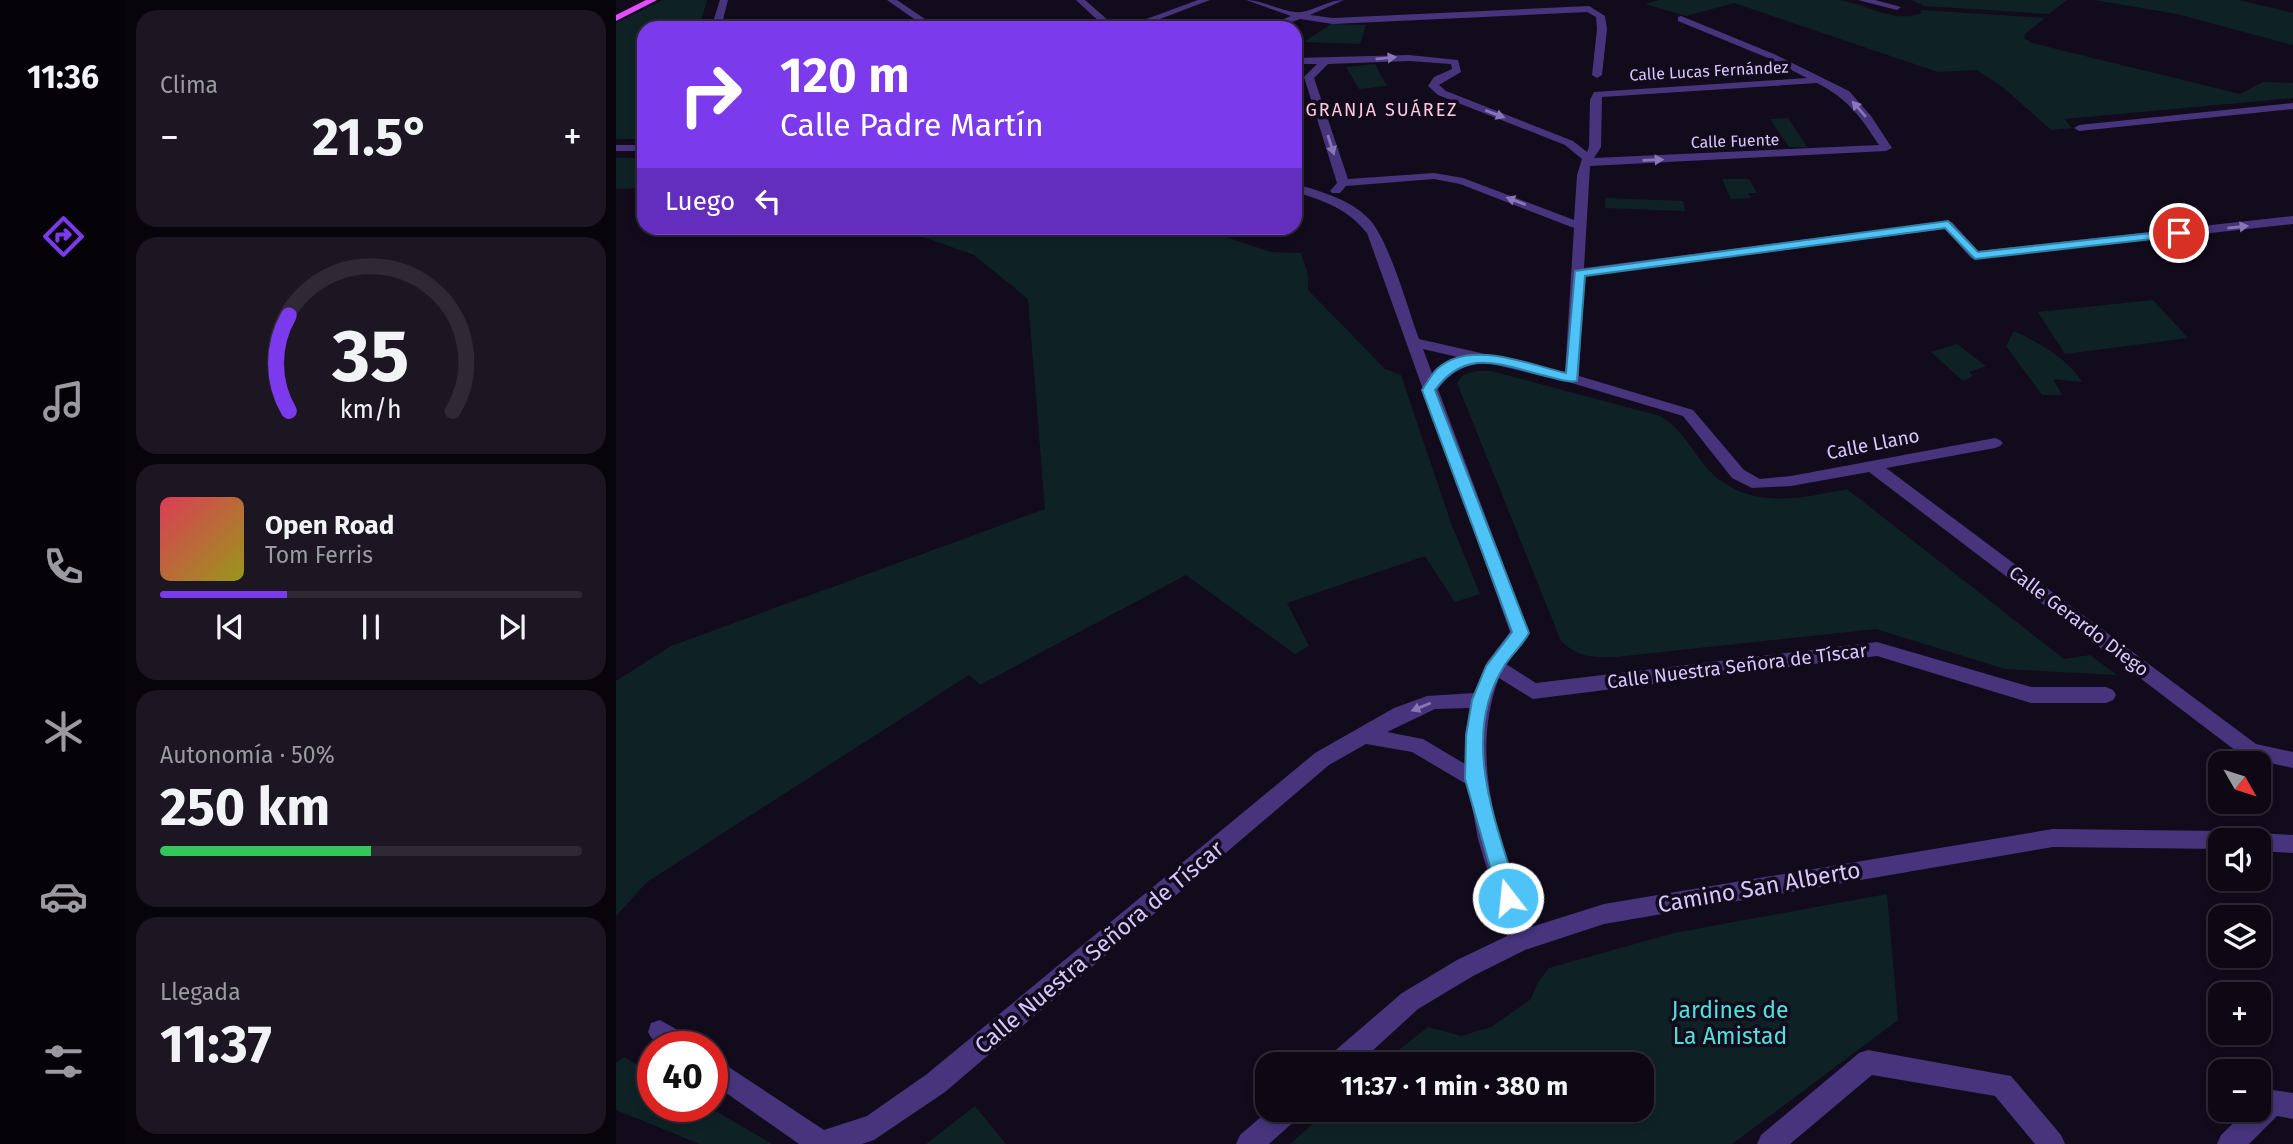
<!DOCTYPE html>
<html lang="es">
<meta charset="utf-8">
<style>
:root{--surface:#0e0815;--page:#1c1622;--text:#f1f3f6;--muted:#9b9aa0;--line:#2e2934;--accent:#7c3aed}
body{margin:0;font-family:"Fira Sans",sans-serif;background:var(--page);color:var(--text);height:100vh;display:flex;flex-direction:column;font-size:26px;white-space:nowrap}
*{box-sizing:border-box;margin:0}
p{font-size:23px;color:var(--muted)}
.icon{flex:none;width:38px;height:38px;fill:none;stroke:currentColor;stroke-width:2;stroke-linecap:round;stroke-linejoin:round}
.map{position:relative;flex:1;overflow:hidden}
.sheet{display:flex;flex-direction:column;gap:10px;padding:10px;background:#08040c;width:490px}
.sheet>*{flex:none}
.banner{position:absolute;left:21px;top:21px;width:665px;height:214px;border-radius:21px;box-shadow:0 4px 10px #0003,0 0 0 2px var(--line);background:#7c3aed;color:#fff;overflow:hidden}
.needle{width:46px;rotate:129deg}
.fabs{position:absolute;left:1592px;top:751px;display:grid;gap:14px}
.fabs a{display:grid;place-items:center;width:63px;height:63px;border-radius:14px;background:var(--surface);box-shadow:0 4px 10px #0003,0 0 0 2px var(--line);font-size:35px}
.speed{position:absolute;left:21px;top:1031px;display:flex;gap:14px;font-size:35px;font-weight:700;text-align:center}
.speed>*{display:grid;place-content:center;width:91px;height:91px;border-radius:50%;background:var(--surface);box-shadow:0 4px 10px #0003,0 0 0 2px var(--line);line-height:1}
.speed .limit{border:10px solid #d22;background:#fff;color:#111}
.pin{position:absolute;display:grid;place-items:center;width:60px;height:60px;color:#fff;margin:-30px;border:4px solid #fff;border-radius:50%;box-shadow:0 2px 7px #0007}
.me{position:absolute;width:77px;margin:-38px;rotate:344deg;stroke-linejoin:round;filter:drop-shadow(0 0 5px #0008)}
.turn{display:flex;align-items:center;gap:24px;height:147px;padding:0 28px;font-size:32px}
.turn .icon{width:91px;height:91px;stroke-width:2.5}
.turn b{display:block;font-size:49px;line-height:60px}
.then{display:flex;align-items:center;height:66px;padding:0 28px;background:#0003;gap:14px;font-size:26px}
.big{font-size:52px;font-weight:700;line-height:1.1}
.sheet .widget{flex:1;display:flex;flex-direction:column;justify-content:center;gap:10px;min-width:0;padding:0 24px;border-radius:21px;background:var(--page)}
.sheet .dial{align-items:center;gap:0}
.dial svg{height:182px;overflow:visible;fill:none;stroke:var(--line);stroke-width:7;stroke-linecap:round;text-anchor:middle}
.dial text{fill:var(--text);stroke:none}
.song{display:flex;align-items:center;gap:21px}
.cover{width:84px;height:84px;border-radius:10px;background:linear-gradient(135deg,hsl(350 70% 55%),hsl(60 70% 35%))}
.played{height:7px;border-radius:4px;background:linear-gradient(90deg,var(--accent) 30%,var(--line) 30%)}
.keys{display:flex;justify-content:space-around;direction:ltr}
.heat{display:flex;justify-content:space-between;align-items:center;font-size:38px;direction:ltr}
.charge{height:10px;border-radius:5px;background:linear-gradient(90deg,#34c759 50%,var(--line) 0)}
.trip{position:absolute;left:639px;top:1052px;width:399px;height:70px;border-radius:21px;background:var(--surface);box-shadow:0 4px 10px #0003,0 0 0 2px var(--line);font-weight:700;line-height:70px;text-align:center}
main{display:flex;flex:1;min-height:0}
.tab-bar{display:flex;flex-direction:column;width:126px;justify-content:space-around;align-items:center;background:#060308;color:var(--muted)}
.tab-bar .icon{width:49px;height:49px}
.tab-bar .on{color:var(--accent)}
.tab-bar b{font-size:32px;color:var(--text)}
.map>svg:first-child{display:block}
.green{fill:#0e2226}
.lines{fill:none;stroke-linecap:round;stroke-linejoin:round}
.minor{fill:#47347d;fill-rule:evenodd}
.major{fill:#e44dff;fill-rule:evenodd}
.oneway{fill:#8976b8}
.route{fill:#4fc3f7;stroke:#337fa1;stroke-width:2}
.labels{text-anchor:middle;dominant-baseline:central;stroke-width:7;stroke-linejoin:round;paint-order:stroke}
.far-street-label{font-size:16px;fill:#d9c6ff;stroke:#120b1c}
.far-neighbourhood-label{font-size:18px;letter-spacing:2px;fill:#ffc8df;stroke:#120b1c}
.street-label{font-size:19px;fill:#d9c6ff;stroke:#120b1c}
.near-street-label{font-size:23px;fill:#d9c6ff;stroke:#120b1c}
.near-park-label{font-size:23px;fill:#50e1dd;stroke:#120b1c}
</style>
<main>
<nav class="tab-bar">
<b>11:36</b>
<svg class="icon on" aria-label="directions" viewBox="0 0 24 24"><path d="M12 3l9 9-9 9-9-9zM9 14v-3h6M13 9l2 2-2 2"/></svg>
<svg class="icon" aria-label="music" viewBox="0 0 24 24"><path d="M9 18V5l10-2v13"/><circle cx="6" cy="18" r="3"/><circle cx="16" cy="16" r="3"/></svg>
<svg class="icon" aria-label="phone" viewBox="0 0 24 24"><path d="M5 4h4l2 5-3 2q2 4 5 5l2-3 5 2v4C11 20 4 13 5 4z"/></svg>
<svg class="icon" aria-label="climate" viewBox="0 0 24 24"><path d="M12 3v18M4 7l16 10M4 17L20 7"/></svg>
<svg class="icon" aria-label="car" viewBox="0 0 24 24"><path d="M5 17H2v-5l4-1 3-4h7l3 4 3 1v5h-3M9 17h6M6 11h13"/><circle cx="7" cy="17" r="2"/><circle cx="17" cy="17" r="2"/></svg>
<svg class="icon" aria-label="filters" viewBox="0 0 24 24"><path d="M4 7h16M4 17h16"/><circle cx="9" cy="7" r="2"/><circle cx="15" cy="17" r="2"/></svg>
</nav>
<section class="sheet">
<div class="widget"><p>Clima</p>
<div class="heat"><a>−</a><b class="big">21.5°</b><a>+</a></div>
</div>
<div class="widget dial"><svg viewBox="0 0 100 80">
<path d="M14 69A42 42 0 1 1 86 69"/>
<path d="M14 69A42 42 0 0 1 14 27" stroke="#7c3aed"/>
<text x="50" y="56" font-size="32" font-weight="700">35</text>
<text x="50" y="72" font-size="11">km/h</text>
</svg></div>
<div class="widget">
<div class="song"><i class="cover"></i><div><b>Open Road</b><p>Tom Ferris</p></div></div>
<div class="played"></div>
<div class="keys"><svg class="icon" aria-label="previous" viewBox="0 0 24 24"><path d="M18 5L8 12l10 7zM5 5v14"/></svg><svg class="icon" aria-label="pause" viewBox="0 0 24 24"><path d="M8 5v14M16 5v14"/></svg><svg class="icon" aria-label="next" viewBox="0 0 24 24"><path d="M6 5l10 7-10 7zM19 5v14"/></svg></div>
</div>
<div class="widget"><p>Autonomía · 50%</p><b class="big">250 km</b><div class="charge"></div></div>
<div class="widget"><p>Llegada</p><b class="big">11:37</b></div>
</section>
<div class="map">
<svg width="1677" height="1144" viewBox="0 0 1677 1144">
<rect width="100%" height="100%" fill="#120b1c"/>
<path class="green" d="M47 0H91L83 28H28V139H0V23Z
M1044 0C1102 0 1163 0 1221 0 1251 3 1273 23 1304 14L1305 10 1429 18 1409 34 1408 38 1416 43 1624 94 1647 82 1677 83V98L1448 119 1456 128 1435 130 1388 88 1361 70 1322 72 1118 3 1070 16 1029 4Z
M1295 0H1451L1433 14 1308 6Z
M1478 0H1622L1677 13V45L1561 14Z
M715 24 750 25 744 44 688 42Z
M759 64 771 86 743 89 730 67Z
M1172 118 1191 147H1173L1154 119Z
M0 158H28V188L0 189Z
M1106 179H1133L1141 193H1132L1135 198 1115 199Z
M990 198 1067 201 1069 211 989 208Z
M282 228H594L613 238 655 252 685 253 692 275V290L769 369 785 375 835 523 864 594 839 602 809 556 671 603 693 646 679 654 570 575 364 685 353 675 31 882 0 916V681L55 646 429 509 412 299 358 255Z
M1537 300 1572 338 1449 354 1422 312Z
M1398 331C1420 341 1455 361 1466 382L1437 379 1446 395H1426L1390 346Z
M1341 344 1370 366 1353 372 1357 376 1347 381 1315 352Z
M860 371H875L1044 416C1064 427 1073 446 1087 463 1124 511 1180 500 1231 489L1448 659 1474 655 1501 675 1389 669 1260 629 1000 657C976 658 962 657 945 641L841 383 847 375Z
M1271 894 1282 1020 1116 1144H674L712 1110H1026V1064H765L812 1027 845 1036 875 1027 915 999 922 982 933 968 1058 933Z
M8 1057 37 1074V1106H91L156 1144H84L0 1110V1063Z
M359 1106 390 1144H310Z"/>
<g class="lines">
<path class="minor" d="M104 0H112L105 28H95Z
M271 0H281L322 28H311Z
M460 0H469L501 28H490Z
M582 0H594L520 28H506Z
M630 0C647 0 670 14 685 12 700 10 712 0 728 0L694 15 717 18 973 6 989 16 991 29 986 75 981 78 976 75 981 29 980 17 971 12 717 24 684 19 660 28H647L675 16Z
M1242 0H1259L1285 7 1281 10Z
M1065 16 1158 54 1233 91 1255 116 1276 148 1270 151 974 166 968 268 1332 221 1336 222 1362 251 1677 216V224L1359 259 1355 258 1329 229 968 276 963 376 1077 410 1128 470 1144 479 1175 476 1379 438 1384 440 1387 443 1384 446 1379 448 1270 468 1640 744 1677 752V768L1628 757 1253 472 1175 486 1136 488 1116 478 1067 416 952 382 867 362C846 367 835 372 822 389L913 633 890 664 920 683 1261 642 1415 687H1490L1497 690 1500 695 1497 700 1490 703H1415L1261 656 917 699 883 678C851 762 887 847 912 928L988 904 1437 829 1605 831 1613 833 1616 840H1605V849L1437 847 988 924 909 950 857 976 802 1009 742 1064H711L714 1055 786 993 841 960 891 936 862 839 852 785 796 752 750 744 713 765 329 1092 258 1140 246 1144H183L96 1083V1056L208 1130 251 1116 311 1074 699 753 778 708 811 696 858 693 871 662 894 632 751 233C732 209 707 200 679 192V184C704 191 734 199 753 219 773 240 792 309 803 339L949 372 958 228 844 184 818 179 730 186 724 193H716L714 191 721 183 688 77 701 64H679V58L793 55 842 60 845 72 823 85 830 91 957 141 971 152 973 147 974 100 978 92 1191 78 1152 58 1062 21V17ZM793 61 835 64 836 69 818 77 812 86 822 95 949 145 966 159 961 175 958 220 847 178 818 173 732 179 698 78 712 64ZM1201 83C1232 99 1244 116 1263 145L978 158 985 147 986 97ZM807 349 846 358 829 365 817 376ZM854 708 849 734V764L807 739 771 732 819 709Z
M1677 103V109L1463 131 1458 128 1463 125Z
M0 145H28V151H0Z
M1643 833 1677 835V853L1643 851V840H1633L1635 835Z
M44 1020 74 1037 77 1046C59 1046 40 1051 32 1032L35 1023Z
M1252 1050 1395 1076 1445 1135 1449 1144H1419L1379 1096 1256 1075 1174 1144H1141L1145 1135 1243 1053Z
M1656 1090 1677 1093V1119L1661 1116 1633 1144H1601L1605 1135 1631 1110H1643V1098Z
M653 1110H685L681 1119 653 1144H620L624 1135Z"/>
<path class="major" d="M30 0H41L0 21V15Z"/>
</g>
<defs><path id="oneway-solid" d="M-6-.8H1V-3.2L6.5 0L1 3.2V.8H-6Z" transform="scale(1.75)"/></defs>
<g class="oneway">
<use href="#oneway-solid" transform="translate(770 58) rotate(-6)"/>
<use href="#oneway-solid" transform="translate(1243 109) rotate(-131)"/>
<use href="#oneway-solid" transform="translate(879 114) rotate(21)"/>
<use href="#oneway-solid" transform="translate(715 145) rotate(72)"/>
<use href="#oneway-solid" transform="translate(1037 160) rotate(-2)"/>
<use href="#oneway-solid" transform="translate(900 201) rotate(-159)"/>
<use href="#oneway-solid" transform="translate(1622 227) rotate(-6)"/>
<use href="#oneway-solid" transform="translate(805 707) rotate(158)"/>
</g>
<path class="route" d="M1332 221 1362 252 1563 230 1568 233 1563 236 1359 259 1329 228 969 276 961 381C952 383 943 379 934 377 888 367 852 345 819 390L913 633C906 646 894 656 887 668 843 740 882 827 903 898L900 905 892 908 885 905 849 779 850 736 856 700 870 666 896 632 806 390C811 383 816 373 822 368 855 339 914 365 950 373L959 271Z"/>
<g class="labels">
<g class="far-street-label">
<text transform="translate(1093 71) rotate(-3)">Calle Lucas Fernández</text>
<text transform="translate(1119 141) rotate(-2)">Calle Fuente</text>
</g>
<g class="far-neighbourhood-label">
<text x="766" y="110">GRANJA SUÁREZ</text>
</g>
<g class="street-label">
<text transform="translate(1257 444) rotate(-11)">Calle Llano</text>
<text transform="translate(1463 621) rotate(37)">Calle Gerardo Diego</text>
<text transform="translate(1121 666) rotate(-7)">Calle Nuestra Señora de Tíscar</text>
</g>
<g class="near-street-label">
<text transform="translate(1143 887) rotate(-10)">Camino San Alberto</text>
<text transform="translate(483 947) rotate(-40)">Calle Nuestra Señora de Tíscar</text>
</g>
<g class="near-park-label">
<text x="1114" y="1010">Jardines de<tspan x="1114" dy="26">La Amistad</tspan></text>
</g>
</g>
</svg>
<div class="fabs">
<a><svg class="needle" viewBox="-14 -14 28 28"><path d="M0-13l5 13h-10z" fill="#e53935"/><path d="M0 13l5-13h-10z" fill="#9b9aa0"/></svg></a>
<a><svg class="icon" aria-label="sound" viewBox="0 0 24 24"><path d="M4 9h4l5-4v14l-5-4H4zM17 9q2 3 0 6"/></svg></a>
<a><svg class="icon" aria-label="layers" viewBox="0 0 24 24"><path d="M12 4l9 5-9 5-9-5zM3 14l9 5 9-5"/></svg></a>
<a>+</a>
<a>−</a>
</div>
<div class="speed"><div class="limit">40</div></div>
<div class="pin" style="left:1563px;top:233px;background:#d93025"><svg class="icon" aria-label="arrive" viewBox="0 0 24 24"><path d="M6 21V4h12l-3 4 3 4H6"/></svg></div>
<svg class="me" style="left:892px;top:898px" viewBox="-20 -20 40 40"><circle r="17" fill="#4fc3f7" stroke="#fff" stroke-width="3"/><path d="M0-11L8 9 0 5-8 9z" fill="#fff"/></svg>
<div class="trip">11:37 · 1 min · 380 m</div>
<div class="banner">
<div class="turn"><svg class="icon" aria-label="right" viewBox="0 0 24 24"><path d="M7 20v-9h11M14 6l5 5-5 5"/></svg><div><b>120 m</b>Calle Padre Martín</div></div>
<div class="then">Luego<svg class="icon" aria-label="left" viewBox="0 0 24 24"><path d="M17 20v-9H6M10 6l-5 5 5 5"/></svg></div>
</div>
</div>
</main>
